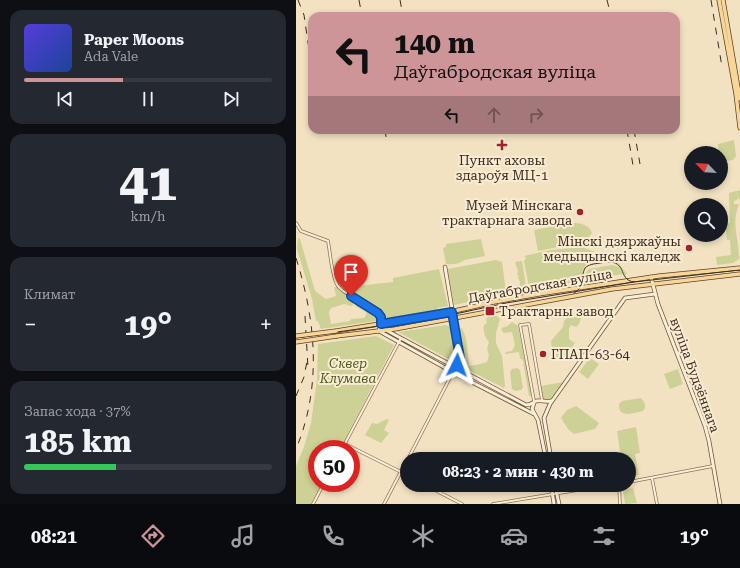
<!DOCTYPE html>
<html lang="ru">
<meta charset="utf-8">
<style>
:root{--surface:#171b24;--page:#242831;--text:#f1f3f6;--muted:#9ea1a6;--line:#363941;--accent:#ce9599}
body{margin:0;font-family:"Roboto Serif",serif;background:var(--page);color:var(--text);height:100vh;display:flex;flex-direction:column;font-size:15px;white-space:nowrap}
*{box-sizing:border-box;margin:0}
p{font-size:13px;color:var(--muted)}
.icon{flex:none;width:22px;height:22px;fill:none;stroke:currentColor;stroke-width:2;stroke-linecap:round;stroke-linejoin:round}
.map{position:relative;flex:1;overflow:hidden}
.panel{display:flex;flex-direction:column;gap:10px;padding:10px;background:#0d0f14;width:296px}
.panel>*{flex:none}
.top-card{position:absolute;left:12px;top:12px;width:372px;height:122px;border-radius:12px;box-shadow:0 2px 6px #0003;background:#ce9599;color:#111;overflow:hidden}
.needle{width:26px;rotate:295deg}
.controls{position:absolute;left:388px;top:146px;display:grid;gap:8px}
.controls a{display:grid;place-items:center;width:44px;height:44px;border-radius:50%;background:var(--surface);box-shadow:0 2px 6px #0003;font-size:20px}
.speed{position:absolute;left:12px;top:440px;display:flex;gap:8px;font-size:20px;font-weight:700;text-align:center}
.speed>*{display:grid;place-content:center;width:52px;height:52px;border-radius:50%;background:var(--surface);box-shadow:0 2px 6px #0003;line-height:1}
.speed .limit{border:6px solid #d22;background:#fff;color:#111}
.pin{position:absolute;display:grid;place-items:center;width:34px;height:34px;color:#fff;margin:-41px -17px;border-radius:50% 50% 50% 0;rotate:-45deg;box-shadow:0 0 4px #0007}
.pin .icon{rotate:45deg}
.me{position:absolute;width:44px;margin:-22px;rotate:3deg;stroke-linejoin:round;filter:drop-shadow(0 0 3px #0008)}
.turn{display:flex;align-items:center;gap:14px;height:84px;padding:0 20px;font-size:18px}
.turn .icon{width:52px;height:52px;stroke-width:2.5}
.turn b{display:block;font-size:28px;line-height:34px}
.lanes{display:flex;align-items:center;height:38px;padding:0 20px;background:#0003;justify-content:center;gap:20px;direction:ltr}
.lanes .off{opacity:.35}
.big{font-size:30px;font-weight:700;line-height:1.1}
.panel .card{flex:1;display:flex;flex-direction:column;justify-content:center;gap:6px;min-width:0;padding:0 14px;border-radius:12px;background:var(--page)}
.panel .dial{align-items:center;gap:0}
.dial b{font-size:52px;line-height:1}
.song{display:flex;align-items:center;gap:12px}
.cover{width:48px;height:48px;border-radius:6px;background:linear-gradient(135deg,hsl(250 70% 55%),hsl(220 70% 35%))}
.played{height:4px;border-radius:2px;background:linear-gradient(90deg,var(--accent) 40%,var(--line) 40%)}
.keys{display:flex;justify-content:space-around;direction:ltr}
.heat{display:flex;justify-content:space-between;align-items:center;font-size:22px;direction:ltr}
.charge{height:6px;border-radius:3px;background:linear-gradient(90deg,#34c759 37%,var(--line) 0)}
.trip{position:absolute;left:104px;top:452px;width:236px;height:40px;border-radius:20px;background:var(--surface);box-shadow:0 2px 6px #0003;font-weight:700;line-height:40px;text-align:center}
.tabs{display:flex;height:64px;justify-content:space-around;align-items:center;background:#090b0e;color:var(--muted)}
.tabs .icon{width:28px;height:28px}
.tabs .on{color:var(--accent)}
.tabs b{font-size:18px;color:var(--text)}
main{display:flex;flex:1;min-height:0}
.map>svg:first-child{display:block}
.green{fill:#cdd195}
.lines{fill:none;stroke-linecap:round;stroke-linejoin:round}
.street-casing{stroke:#8e7257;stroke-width:3.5}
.secondary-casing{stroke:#70533b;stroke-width:4.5}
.primary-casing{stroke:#5b402c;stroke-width:5}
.street{stroke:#fcefd7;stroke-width:2}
.secondary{stroke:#fcefd7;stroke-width:3}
.primary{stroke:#f8d697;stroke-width:3.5}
.tram{stroke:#3d2b1d;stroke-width:1}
.rail{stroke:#3d2b1d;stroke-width:1;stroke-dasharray:7 7;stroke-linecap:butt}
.primary-bridge-casing{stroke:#5b402c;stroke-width:5;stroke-linecap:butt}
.primary-bridge{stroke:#f8d697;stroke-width:3.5}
.route-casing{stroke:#114b97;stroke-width:10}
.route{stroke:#1a73e8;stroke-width:7}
.poi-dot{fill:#a32228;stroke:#f9ecd3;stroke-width:1.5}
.labels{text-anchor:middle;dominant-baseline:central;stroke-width:4;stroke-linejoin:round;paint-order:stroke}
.poi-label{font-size:13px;fill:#3d2b1d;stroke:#f9ecd3;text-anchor:end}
.street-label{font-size:13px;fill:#3d2b1d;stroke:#f9ecd3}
.park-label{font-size:13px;font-style:italic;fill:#4f5b22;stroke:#f9ecd3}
</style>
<main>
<section class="panel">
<div class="card">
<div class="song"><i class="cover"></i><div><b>Paper Moons</b><p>Ada Vale</p></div></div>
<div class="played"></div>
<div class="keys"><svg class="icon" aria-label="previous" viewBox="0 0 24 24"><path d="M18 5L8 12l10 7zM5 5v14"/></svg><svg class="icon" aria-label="pause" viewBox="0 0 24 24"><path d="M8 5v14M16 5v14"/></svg><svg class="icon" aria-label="next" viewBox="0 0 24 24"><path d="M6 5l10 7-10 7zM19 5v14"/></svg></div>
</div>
<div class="card dial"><b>41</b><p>km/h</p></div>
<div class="card"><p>Климат</p>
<div class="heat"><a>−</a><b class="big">19°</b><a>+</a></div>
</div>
<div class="card"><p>Запас хода · 37%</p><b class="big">185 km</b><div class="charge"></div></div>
</section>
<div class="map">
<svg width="444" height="504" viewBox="0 0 444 504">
<rect width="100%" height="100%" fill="#f2e2c2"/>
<path class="green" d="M438 140 440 156 437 160 425 162V153H423L422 144Z
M444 190V200L441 198V200L438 201V204H443C435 224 443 238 443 259L437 263 421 265 420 257 435 255 434 240H431L429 224 434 223 433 193Z
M276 223C284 223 293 224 296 233L292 238 286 237 283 243 242 251 238 230Z
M2 238 4 239 19 291 30 299 40 296 38 287H41L57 300V305L55 306 48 304 35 308 33 312 35 324 54 321 55 319 68 318 70 315V312L59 306 63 303 80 315 82 316 80 321 25 329 22 321H20L16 299 1 249Z
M185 239 189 256 168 260C164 264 156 265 150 264L147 248 150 247V244Z
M286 247 321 261 331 274 329 275C323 262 321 260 307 262L306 260C289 264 287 263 285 281L236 290 233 287 228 261 230 258 228 256 255 250Z
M200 260 206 262 210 292 208 295 158 305 152 274V269Z
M226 261 230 286 223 288 224 282 222 278 223 276 221 275 222 271 219 262Z
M316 265 323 267 327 274 287 281 288 275 293 269Z
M143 269 152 306 141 308 142 311 139 312 138 310 107 316V318L91 319 85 311 52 291 53 287 97 282V278Z
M194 316H201L204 319 200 333V343L206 356 209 386 208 388 168 368 165 365 167 360V350L162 329 166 328 170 338 173 366C175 366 189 363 191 362L193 355 191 349 193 342C189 338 187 332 188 325L191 323 190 319Z
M273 316 285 318 283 324 280 327 275 325 273 329V339L279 343 270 355 260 360 257 358 255 341 267 327 268 321Z
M216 322 222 326 236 396H233L227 361 226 359H224L223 352 209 354 210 352 216 351 219 345 216 332 208 333 205 330 207 327H210Z
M150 325 155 327 160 357 158 362 102 332Z
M80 336 98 345 44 449H21V483H26L15 504H0V466L8 447 15 423 21 380 22 344Z
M294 358 303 364 292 379 283 372Z
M221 368 224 370 227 388 225 390 219 391 216 389 214 372 216 369Z
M382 369 387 384 374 389 368 374Z
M267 382 254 400H247L245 386Z
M345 398 349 404V408L347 411C338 413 322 419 323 404L326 401Z
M280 406 303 423 299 429 278 434 272 429 265 418 271 410Z
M91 419 93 420 88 430 93 433 85 443 69 435 76 423 81 424Z
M340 427 344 453 339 454 343 475 333 477V459H330V457L325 458 321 431Z
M337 488 341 503 329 504 327 490Z"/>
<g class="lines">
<g class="street-casing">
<path id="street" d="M0 223 5 231 32 241C34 251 36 279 42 286 50 297 82 308 85 318 85 320 85 322 85 324
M238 401 224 325 233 324 246 400
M49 444 111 475
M46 449 105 338
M112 459 157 372
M356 478 361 504
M333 482 417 466
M129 485 166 504
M323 485 324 504
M17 504 28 483
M88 504 111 460
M197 504 312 485"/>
</g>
<g class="secondary-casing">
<path id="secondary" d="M149 267 164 356V360L159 369
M355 277 362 304 409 426 413 441 424 504
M85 324 90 330 99 335 230 405C235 405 236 403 240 401 245 400 250 402 255 401
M85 324 83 331 162 375 238 414
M238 403 236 409 242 420 250 459
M255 459 248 418 254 404 329 298 359 294
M255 485 258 504
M259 485 263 504"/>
</g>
<g class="primary-casing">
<path id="primary" d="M423 0 440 94 444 128
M427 0 444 99
M40 331 145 314 198 302 249 293 363 276 444 268
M41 336 99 329 316 289 444 274"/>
</g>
<use href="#street" class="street"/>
<use href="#secondary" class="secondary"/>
<use href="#primary" class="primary"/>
<path class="tram" d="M278 293C290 286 284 278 289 268 293 264 298 264 304 263 334 257 320 280 338 282
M0 338 145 317 210 303 338 282 444 270"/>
<path class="rail" d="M2 0 8 15 13 49
M63 0 66 16
M104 0 107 16
M311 0 315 16
M415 0 426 67
M89 130 91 143
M331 130 338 171
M338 130 344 164
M0 258C20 321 26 387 0 449
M9 316 12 368
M0 396 8 377 11 361"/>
<g class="primary-bridge-casing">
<path id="primary-bridge" d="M0 336 40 331
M0 342 41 336"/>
</g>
<use href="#primary-bridge" class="primary-bridge"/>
</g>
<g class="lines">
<g class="route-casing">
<path id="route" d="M55 296 82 313 85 317V324L156 312 164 358 161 365"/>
</g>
<use href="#route" class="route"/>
</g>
<g class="poi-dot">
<path d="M204 139h4v4h4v4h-4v4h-4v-4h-4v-4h4z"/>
<circle cx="284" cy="212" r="4"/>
<circle cx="393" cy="248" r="4"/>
<rect x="189" y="306" width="10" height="10" rx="2"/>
<circle cx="247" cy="354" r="4"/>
</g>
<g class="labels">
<g class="poi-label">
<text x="206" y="160" text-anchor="middle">Пункт аховы<tspan x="206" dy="15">здароўя МЦ-1</tspan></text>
<text x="276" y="205">Музей Мінскага<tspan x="276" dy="15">трактарнага завода</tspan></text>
<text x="385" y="241">Мінскі дзяржаўны<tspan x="385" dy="15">медыцынскі каледж</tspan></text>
<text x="203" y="311" text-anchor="start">Трактарны завод</text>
<text x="255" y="354" text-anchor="start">ГПАП-63-64</text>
</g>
<g class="street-label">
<text transform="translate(244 286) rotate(-10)">Даўгабродская вуліца</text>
<text transform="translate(399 375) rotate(70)">вуліца Будзённага</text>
</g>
<g class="park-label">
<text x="52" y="363">Сквер<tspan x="52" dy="15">Клумава</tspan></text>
</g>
</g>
</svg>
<div class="controls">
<a><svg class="needle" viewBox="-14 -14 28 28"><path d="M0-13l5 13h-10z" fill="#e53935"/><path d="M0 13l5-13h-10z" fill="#9ea1a6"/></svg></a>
<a><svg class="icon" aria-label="search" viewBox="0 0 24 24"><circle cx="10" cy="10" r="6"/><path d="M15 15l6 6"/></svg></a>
</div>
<div class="speed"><div class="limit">50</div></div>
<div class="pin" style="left:55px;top:296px;background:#d93025"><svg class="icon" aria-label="arrive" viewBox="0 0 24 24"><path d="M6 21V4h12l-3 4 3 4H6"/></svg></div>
<svg class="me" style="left:161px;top:365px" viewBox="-20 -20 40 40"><path d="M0-17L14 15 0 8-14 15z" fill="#1a73e8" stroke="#fff" stroke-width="4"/></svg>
<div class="trip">08:23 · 2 мин · 430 m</div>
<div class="top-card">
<div class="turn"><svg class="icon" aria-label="left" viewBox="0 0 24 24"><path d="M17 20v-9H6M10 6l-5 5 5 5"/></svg><div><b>140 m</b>Даўгабродская вуліца</div></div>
<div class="lanes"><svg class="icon" aria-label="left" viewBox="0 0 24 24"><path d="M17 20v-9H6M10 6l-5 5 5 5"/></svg><svg class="icon off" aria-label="ahead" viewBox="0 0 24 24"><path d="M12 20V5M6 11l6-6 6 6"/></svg><svg class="icon off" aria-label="right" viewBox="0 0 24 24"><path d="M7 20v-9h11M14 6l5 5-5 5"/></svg></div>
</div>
</div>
</main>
<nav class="tabs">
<b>08:21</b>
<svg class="icon on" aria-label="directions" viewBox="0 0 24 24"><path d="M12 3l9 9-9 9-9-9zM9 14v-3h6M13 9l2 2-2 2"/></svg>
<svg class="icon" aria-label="music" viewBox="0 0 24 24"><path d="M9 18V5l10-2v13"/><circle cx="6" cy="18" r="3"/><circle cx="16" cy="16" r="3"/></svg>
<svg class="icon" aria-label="phone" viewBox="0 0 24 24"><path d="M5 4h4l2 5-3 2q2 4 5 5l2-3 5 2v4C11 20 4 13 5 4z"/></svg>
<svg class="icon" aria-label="climate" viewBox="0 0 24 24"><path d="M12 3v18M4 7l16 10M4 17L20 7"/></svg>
<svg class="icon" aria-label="car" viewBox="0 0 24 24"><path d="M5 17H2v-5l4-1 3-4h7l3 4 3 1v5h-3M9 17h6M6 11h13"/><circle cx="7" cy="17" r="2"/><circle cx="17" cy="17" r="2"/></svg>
<svg class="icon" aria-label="filters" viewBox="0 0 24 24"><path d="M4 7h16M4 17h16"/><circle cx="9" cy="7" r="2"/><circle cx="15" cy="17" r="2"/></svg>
<b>19°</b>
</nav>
